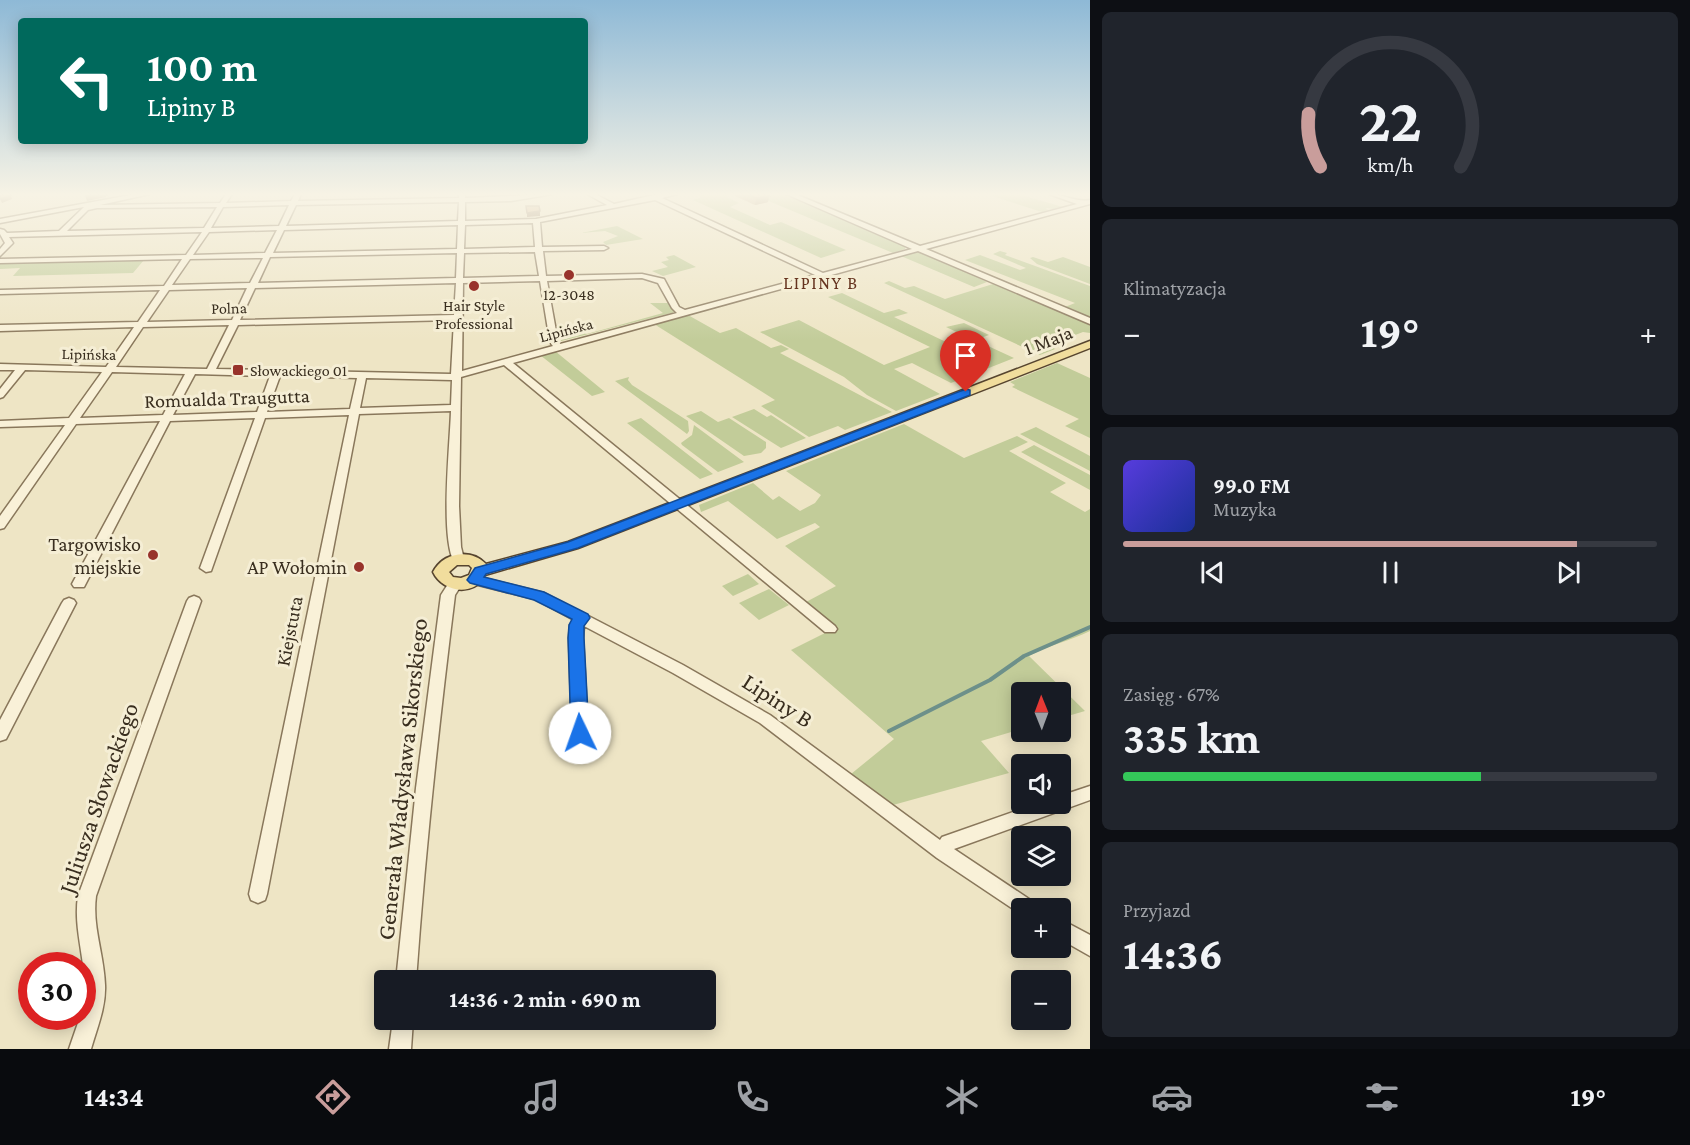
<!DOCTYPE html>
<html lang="pl">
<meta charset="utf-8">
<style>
:root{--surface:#171b24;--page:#20242c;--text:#f1f3f6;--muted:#9ea1a6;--line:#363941;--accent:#c99d9b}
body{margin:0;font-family:"Crimson Pro",serif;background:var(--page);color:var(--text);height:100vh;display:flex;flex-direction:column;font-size:22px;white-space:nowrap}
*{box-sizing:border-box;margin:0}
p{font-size:20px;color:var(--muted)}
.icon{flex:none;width:33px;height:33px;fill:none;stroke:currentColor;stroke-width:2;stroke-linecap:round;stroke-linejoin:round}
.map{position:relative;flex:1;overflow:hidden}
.panel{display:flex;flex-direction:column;gap:12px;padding:12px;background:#0d0f14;width:600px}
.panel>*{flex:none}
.top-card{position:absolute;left:18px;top:18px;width:570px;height:126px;border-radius:6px;box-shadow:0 3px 15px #0003;background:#00695c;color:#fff;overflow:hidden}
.needle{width:39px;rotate:359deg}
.controls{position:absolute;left:1011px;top:682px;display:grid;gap:12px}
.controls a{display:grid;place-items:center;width:60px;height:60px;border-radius:6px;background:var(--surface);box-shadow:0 3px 15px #0003;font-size:30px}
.speed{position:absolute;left:18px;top:952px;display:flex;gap:12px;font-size:30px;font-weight:700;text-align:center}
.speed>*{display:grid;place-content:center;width:78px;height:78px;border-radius:50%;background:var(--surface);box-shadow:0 3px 15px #0003;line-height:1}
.speed .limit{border:9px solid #d22;background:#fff;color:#111}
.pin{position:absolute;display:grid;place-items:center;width:51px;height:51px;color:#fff;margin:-62px -26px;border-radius:50% 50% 50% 0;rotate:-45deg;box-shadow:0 0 6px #0007}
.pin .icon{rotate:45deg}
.me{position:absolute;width:66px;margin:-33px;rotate:357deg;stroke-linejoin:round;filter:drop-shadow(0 0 4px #0008)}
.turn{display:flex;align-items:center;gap:21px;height:126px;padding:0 30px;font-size:27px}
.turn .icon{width:78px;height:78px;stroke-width:2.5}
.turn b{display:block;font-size:42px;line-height:51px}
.big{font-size:45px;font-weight:700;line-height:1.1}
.panel .tile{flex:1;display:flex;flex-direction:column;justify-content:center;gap:9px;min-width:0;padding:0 21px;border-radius:9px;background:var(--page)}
.panel .dial{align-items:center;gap:0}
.dial svg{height:156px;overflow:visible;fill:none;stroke:var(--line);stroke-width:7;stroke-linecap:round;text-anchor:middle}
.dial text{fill:var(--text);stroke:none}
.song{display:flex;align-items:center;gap:18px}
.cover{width:72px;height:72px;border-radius:9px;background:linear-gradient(135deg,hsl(250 70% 55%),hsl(230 70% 35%))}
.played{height:6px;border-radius:3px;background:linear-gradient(90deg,var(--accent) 85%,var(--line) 85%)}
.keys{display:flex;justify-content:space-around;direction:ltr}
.heat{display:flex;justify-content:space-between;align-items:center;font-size:33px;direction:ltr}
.charge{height:9px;border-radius:4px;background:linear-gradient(90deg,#34c759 67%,var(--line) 0)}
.trip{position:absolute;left:374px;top:970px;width:342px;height:60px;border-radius:6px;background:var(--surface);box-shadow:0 3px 15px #0003;font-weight:700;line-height:60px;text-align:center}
.tabs{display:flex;height:96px;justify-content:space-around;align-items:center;background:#090b0e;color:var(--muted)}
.tabs .icon{width:42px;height:42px}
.tabs .current{color:var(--accent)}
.tabs b{font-size:27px;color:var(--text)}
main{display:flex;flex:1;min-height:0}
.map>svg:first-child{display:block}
.green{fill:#c2cc99}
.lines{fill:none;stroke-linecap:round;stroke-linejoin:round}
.stream{stroke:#6d908a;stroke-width:4}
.minor-casing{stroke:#89775b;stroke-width:3}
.major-casing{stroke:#57452f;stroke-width:3}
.minor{fill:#f9f1d8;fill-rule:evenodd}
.major{fill:#f1dd9d;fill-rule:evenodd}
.wall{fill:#af8c6a}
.shaded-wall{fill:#8f7256}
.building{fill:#cca37b;stroke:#8f7256;stroke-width:1.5}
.route{fill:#1a73e8;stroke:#114b97;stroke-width:1.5}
.poi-dot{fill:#98332b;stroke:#f5eed5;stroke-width:2}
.labels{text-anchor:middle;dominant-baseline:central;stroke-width:6;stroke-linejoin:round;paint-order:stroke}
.far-poi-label{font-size:16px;fill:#392e1f;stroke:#f5eed5}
.far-street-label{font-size:16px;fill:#392e1f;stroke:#f5eed5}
.far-neighbourhood-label{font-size:18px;letter-spacing:1.5px;fill:#65331f;stroke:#f5eed5}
.street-label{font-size:20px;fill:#392e1f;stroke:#f5eed5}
.poi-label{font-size:20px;fill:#392e1f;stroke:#f5eed5;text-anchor:end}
.near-street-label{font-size:24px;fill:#392e1f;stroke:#f5eed5}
</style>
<main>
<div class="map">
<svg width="1090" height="1049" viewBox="0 0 1090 1049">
<rect width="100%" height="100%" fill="#eee5c5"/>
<path class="green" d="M696 194H727V197L739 203 730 207 770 225 781 222 846 250 821 258 693 200 702 197Z
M752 194H782L906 246 905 249 893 253Z
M986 194H1018L1063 207 1053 209 1047 208 1046 209 1049 210 1042 212Z
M617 226 643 239 606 245 603 242 618 236 605 231 581 233Z
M1000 251 1007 253 1005 255 1090 286V317L1065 307 1075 303 965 260 980 255 1020 270 1026 268 993 254Z
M917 252H924L987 282 974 287 901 256Z
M674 255 696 267 663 276 652 271 668 267 661 262 669 260 666 257Z
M1033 257 1048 262 1063 257 1090 267V284L1037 264 1030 258Z
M144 260 133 273 13 276 20 268 0 269V263Z
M889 281 905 288 914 286 945 299 993 284 1090 324V333L1083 332 1049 345 1055 349 1040 355 884 283Z
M842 293 884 313 899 309 908 313 894 317 946 342 965 336 946 327 964 323 989 335 975 340 1014 358 951 383 912 363 894 369 940 394 896 411 867 395 844 377 760 332 799 320 884 365 930 347 828 297Z
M650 303H669L675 312 561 341 559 326 578 325 580 332 587 334 663 313Z
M688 315 720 333 736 328 771 348 781 345 789 349 780 353 892 412 845 430 838 426 809 437 761 406 775 400 654 324Z
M555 351 605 392 592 396 540 355Z
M1057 363 1090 378V438L1065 426 1079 419 1012 387 1015 385 1010 382Z
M629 377 628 380 632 385 688 421 689 431 687 434 615 381Z
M754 409 767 417 771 415 806 438 781 448 732 417Z
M701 411 718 422 729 418 766 442V448L761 453 744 456 686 416Z
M641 418 713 474 700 479 627 423Z
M904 424 964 458 1017 436 1028 442 1009 451 1066 483 1050 492 1085 512 1090 509V631C1070 641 1048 645 1029 656L1085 711 1061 718 1060 693H1022L1021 729 981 741 1009 773 893 805 851 774 894 739 791 650 837 627 806 602 836 586 785 546 820 527 815 523 777 539 728 501 701 512 699 505 753 483 773 500 779 496 800 511 815 503 821 495 786 471Z
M694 425 744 462 718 472 682 445 681 443 692 435Z
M1036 427 1090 456V471L1020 434Z
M1034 445 1090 475V490L1021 452Z
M748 574 759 584 733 596 722 586Z
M769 589 789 605 759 620 739 603Z"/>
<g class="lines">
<path class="stream" d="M889 731 990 680 1024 656 1090 627"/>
<g class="minor-casing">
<path id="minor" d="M136 194H150L100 205 220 203 226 194H232L226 203 291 201 295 194H301L298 201 459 198V194H465V198L553 194 511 201 465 202V221L536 219 607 205 587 194H595L614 204 654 195 677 194 662 198 823 273 912 249 786 194H795L920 246 1077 204 1049 194C1063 194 1077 203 1090 200V204L926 249 1090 318V324L918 251 513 363 835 626 837 629 835 632H825L504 365 461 377 459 506 461 547 464 559 462 562H454C440 536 450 444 451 411L359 414 267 894 265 900 258 903 251 900 249 894 349 415 265 418 211 571 206 572 200 568 255 418 170 421 84 587H74L72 584 160 421 76 424 4 528 0 529V516L65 425 0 427V421L69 418 102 372 25 370 3 397 0 398V389L15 370H0V364L106 367 134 327 0 331V325L138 322 160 290 0 294V290L164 286 182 259 0 263V259L186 255 202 232 9 237 13 243 0 256V249L5 243 0 234V229L4 230 7 233 59 231 84 207 0 223V219ZM655 200 815 275 685 310 679 307 664 279 642 274 546 276 543 251 604 250 608 248 604 246 542 247 540 222ZM459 202 458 221 286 226 296 205ZM289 205 279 226 211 228 223 207ZM217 207 204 228 67 231 88 210 97 208ZM533 223 535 247 464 249 465 225ZM458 225 457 249 273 253 284 230ZM277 230 265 253 193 255 209 232ZM535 252 539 276 463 278 464 253ZM457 253 456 278 258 283 270 257ZM263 258 250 283 172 285 190 259ZM642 278 658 283 672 308 677 313 560 344 558 342 547 281ZM540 281 550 342 553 346 462 371 463 283ZM456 283 454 315 240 320 255 288ZM247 288 232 320 147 322 169 290ZM454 320 451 374 216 369 238 325ZM229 325 207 369 116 367 143 327ZM112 372 185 374 163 415 80 418ZM195 374 270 376 257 412 173 415ZM280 376 357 378 350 409 267 412ZM366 378 452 380 451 405 360 408Z
M475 576 544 593 683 665 770 715 940 840 942 837 1036 804H1060V796L1090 786V800L954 849 1035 903 1037 909H1022V915L937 858 760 723 673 673 584 626 583 638 588 733 586 737 580 739 574 737 572 733 569 638 570 625 574 620 535 599 470 583 469 580 470 577Z
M455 580 460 581 462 584 455 595C439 723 425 852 416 981H396L416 788 441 595 450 581Z
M194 596 199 598 201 601 96 896C92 927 104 954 105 985 106 1007 97 1028 91 1049H69L80 1017H82C82 1003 86 989 84 975 82 948 74 924 78 896L187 601 189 598Z
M69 598 74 600 76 603 6 739 0 741V720L62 603 64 600Z
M1060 919 1090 935V956L1060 939Z
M393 1020H413L411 1049H389Z"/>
</g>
<g class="major-casing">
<path id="major" d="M1090 341V348L578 548 485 575C475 597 443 593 433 572 443 552 471 548 486 564L568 542ZM457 565H469L472 568 469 575 461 578 453 577 449 572Z"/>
</g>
<use href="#minor" class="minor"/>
<use href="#major" class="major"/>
</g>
<path class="wall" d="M736 194H766L768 202 755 205 735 196Z"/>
<path class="shaded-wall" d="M90 194H114L106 196V197L87 201 85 195Z
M11 195 12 199 2 203 0 199Z
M769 196 768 202 755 205 756 198Z
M540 211V216L527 217V213Z"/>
<path class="building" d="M0 194H10L11 195 0 199Z
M746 194H766L769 196 756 198Z
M526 206H539L540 211 527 213Z"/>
<linearGradient id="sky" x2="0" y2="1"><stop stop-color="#8eb9d6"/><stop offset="0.57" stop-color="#f7f3e5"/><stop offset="1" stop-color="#f7f3e5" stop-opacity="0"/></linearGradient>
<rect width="1090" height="341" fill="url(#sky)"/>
<path class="route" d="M966 389 970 390V395L578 548 486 574 484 577 544 592 588 614 590 618 584 626V638L589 733 586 738 580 740 574 738 571 733 568 638 569 625 572 619 534 600 470 583 467 580 475 568 568 542Z"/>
<g class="poi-dot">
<circle cx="569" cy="275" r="6"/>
<circle cx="474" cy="286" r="6"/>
<rect x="232" y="364" width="12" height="12" rx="3"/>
<circle cx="153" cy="555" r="6"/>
<circle cx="359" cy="567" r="6"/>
</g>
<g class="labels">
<g class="far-poi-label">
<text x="569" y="294">12-3048</text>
<text x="474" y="305">Hair Style<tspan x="474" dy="18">Professional</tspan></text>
<text x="250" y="370" text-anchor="start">Słowackiego 01</text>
</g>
<g class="far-street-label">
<text transform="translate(229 308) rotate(-1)">Polna</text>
<text transform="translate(566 330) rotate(-15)">Lipińska</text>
<text transform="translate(89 354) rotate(1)">Lipińska</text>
</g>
<g class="far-neighbourhood-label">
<text x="821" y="283">LIPINY B</text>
</g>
<g class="street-label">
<text transform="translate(1048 340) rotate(-21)">1 Maja</text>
<text transform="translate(227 398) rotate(-2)">Romualda Traugutta</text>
<text transform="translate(289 631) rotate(-79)">Kiejstuta</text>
</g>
<g class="poi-label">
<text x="141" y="544">Targowisko<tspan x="141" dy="23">miejskie</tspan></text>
<text x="347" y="567">AP Wołomin</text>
</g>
<g class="near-street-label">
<text transform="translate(778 700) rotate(33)">Lipiny B</text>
<text transform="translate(402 779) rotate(-84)">Generała Władysława Sikorskiego</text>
<text transform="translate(98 798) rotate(-71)">Juliusza Słowackiego</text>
</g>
</g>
</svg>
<div class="controls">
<a><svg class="needle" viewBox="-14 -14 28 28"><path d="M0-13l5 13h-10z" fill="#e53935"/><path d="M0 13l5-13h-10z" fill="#9ea1a6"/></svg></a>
<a><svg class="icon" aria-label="sound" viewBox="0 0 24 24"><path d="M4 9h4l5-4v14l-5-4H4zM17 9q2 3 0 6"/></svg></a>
<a><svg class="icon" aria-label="layers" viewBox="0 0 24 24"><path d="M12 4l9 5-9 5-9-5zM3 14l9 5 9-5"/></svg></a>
<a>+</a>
<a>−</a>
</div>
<div class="speed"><div class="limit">30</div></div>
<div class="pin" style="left:966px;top:392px;background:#d93025"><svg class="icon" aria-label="arrive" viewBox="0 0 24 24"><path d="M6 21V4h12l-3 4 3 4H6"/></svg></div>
<svg class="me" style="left:580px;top:733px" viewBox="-20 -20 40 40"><circle r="19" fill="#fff"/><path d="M0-13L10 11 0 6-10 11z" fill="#1a73e8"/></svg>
<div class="trip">14:36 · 2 min · 690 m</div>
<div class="top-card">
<div class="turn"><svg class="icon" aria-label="left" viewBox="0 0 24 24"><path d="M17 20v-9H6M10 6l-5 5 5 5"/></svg><div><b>100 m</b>Lipiny B</div></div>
</div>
</div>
<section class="panel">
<div class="tile dial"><svg viewBox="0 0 100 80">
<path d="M14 69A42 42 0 1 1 86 69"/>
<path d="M14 69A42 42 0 0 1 8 42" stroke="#c99d9b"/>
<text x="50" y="56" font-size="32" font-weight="700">22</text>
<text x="50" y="72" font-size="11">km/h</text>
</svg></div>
<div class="tile"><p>Klimatyzacja</p>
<div class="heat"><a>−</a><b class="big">19°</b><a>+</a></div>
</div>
<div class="tile">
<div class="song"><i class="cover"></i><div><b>99.0 FM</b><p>Muzyka</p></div></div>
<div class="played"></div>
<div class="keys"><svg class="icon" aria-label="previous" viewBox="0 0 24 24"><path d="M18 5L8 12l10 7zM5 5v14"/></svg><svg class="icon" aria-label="pause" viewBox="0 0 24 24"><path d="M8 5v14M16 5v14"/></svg><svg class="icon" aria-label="next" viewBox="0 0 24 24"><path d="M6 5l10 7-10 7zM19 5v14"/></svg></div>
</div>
<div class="tile"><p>Zasięg · 67%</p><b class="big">335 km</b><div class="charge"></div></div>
<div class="tile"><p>Przyjazd</p><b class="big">14:36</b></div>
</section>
</main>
<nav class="tabs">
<b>14:34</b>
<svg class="icon current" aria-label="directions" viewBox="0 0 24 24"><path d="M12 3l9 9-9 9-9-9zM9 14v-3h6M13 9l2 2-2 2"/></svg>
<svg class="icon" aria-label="music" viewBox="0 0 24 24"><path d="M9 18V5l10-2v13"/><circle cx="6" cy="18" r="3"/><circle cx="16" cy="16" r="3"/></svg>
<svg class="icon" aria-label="phone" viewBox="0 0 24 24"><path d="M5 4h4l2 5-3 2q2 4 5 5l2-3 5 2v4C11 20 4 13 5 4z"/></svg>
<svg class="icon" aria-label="climate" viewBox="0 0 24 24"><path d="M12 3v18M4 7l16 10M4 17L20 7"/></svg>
<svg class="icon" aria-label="car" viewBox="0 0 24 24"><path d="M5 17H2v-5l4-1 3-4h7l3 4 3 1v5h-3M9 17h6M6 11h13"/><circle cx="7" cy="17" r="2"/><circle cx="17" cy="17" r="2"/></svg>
<svg class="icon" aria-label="filters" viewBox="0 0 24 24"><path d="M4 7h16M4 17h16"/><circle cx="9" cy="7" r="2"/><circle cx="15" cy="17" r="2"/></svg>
<b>19°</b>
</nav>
